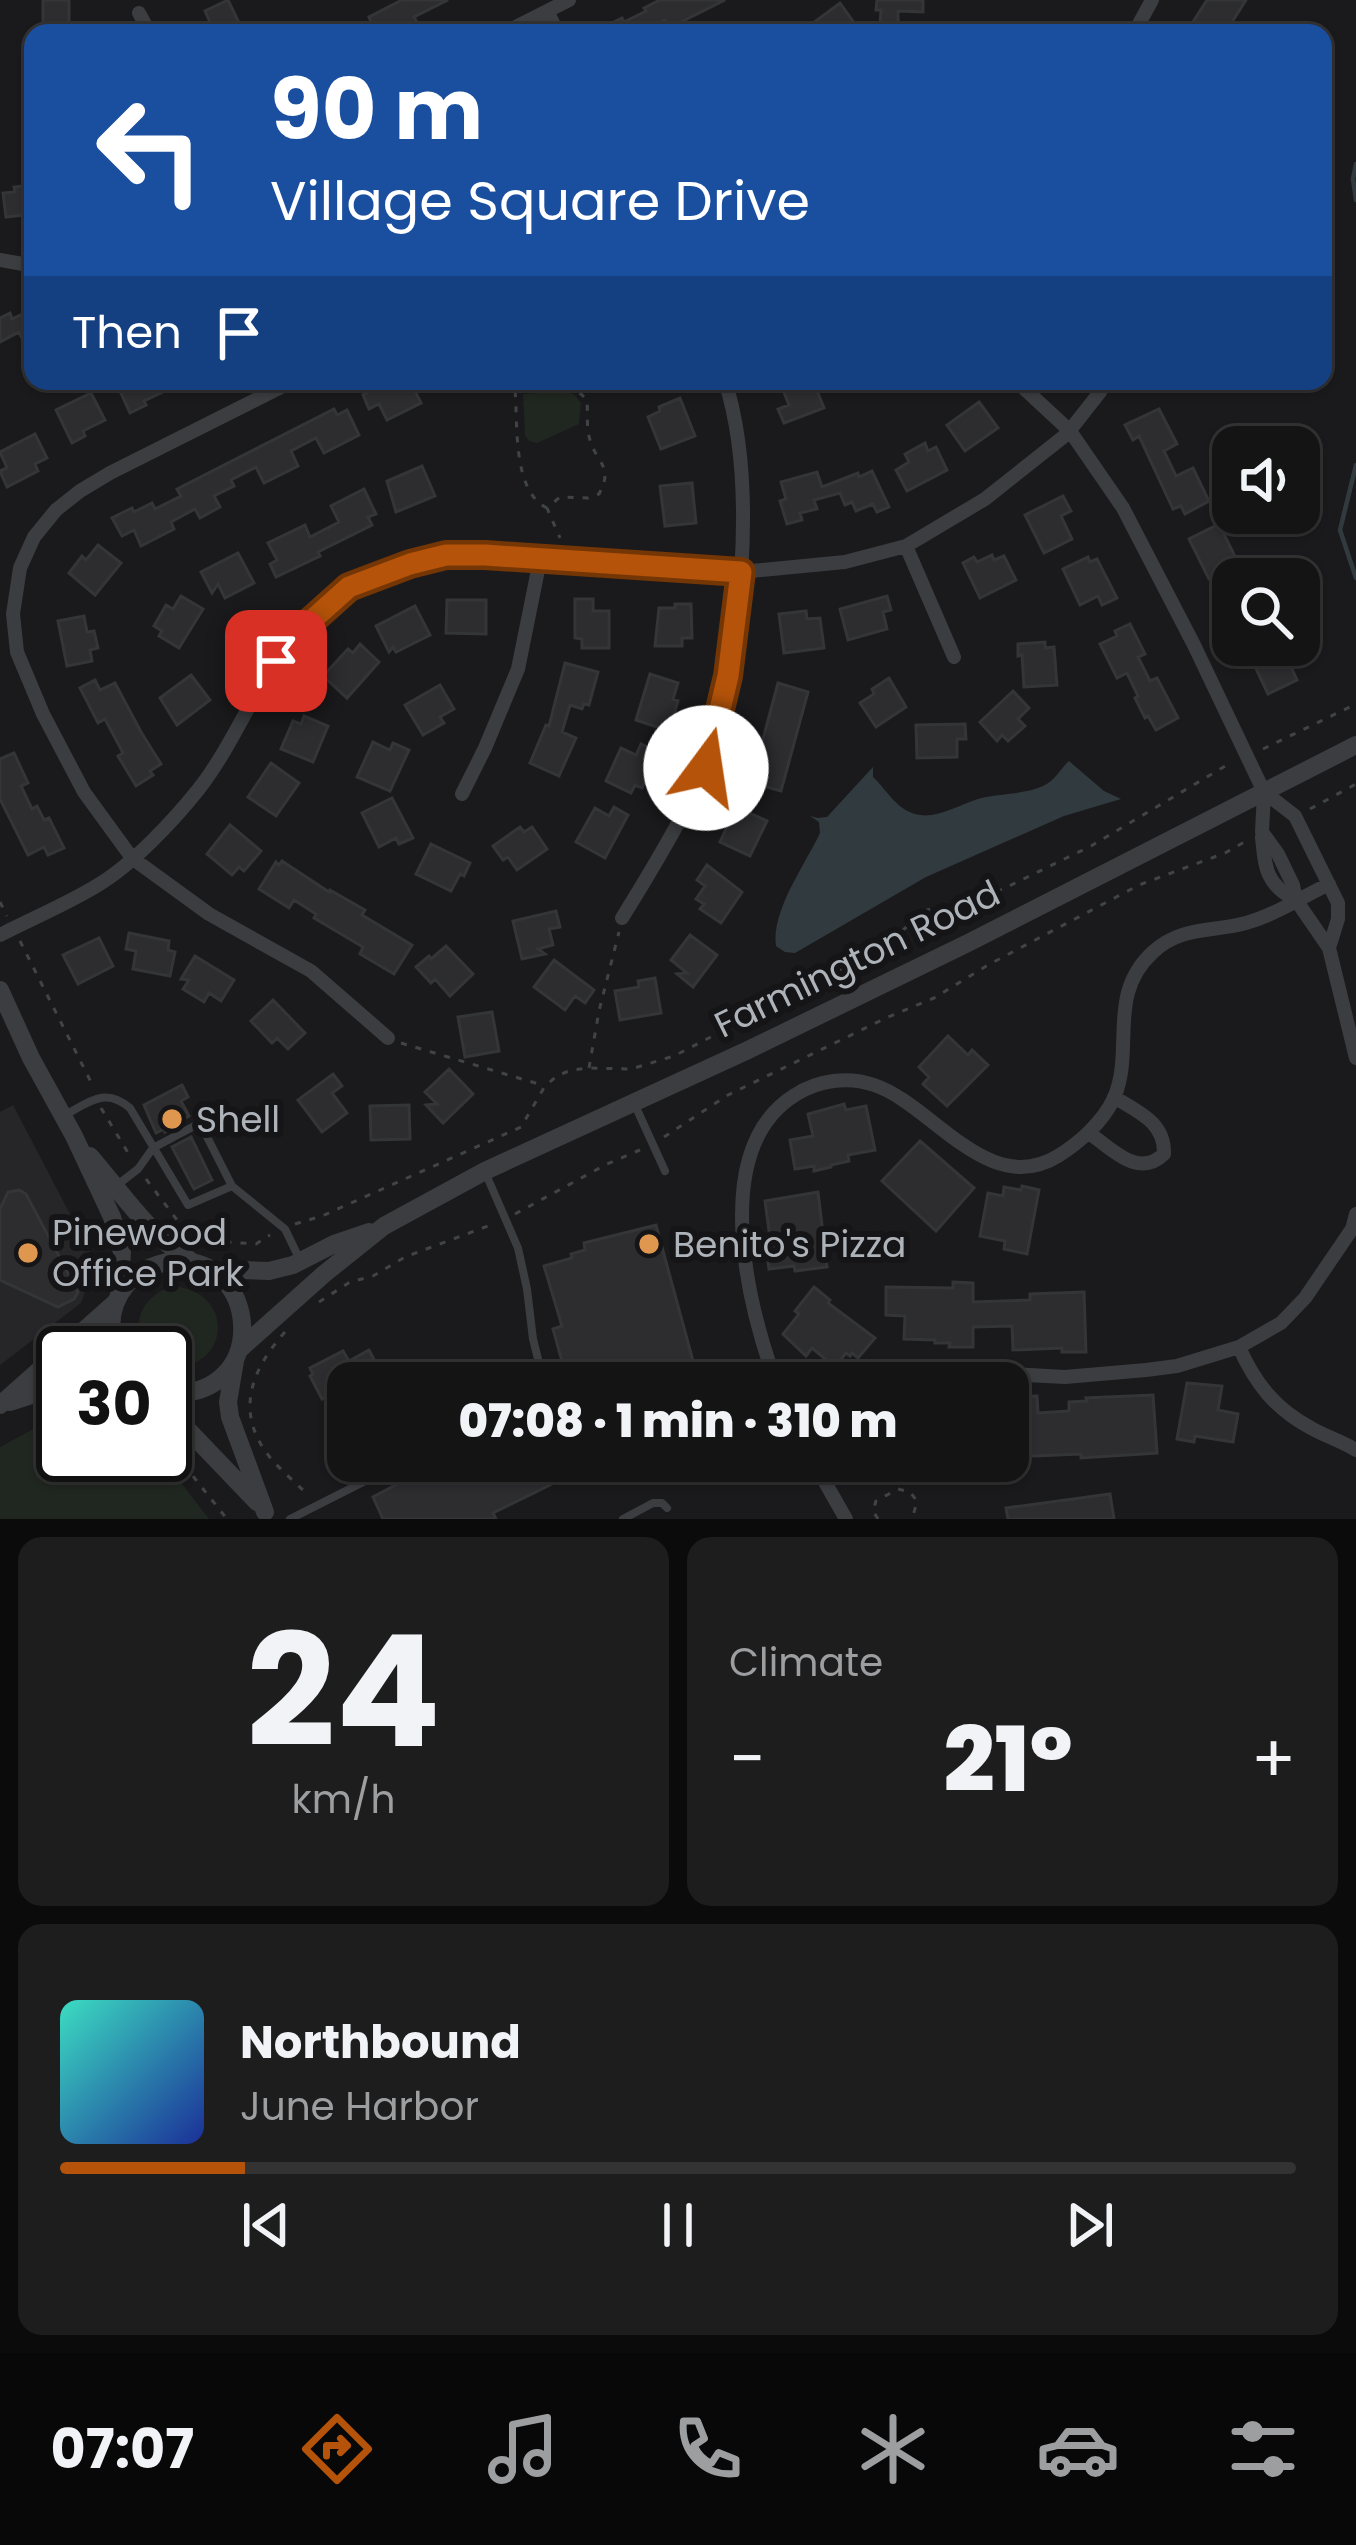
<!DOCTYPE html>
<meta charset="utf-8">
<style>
:root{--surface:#141415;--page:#1d1d1e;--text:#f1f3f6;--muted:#9d9ea0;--line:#333334;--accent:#b45309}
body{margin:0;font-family:Poppins,sans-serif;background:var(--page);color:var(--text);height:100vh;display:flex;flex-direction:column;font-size:45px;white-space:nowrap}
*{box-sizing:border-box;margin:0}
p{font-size:39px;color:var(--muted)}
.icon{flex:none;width:66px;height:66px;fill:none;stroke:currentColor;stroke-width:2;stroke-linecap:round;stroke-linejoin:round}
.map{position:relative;height:1519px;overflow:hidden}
.details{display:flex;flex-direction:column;gap:18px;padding:18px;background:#0b0b0c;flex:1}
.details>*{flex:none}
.banner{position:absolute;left:24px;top:24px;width:1308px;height:366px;border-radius:24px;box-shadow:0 3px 9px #0004,0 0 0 3px var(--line);background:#1a4fa0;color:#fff;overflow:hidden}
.fabs{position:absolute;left:1212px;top:426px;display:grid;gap:24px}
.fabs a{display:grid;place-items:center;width:108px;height:108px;border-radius:24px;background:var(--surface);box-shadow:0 3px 9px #0004,0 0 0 3px var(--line);font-size:60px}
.speed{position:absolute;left:36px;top:1326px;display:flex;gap:24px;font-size:60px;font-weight:700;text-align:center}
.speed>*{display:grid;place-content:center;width:156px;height:156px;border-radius:50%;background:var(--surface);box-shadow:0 3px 9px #0004,0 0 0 3px var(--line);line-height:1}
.speed .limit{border:6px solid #111;border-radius:18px;background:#fff;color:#111}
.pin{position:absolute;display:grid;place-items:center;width:102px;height:102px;color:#fff;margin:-51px;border-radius:24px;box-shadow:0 6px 18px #0006}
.me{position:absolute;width:132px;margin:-66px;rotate:14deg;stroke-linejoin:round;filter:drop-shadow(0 0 9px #0008)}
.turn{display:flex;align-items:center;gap:42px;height:252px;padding:0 48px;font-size:54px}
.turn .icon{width:156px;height:156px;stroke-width:2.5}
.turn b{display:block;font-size:84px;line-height:102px}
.then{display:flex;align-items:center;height:114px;padding:0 48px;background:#0003;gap:24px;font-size:45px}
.big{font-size:90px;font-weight:800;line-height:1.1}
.details .card{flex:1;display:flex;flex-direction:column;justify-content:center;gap:18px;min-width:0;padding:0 42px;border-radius:24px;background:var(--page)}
.details .dial{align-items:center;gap:0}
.dial b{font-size:156px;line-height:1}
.song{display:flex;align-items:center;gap:36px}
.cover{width:144px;height:144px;border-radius:18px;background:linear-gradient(135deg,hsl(170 70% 55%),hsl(230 70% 35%))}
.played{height:12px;border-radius:6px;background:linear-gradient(90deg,var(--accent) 15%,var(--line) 15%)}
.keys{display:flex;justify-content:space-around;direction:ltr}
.heat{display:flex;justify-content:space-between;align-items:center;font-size:66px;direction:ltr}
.details .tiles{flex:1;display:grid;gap:18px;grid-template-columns:1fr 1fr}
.card:last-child{grid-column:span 2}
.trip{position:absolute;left:327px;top:1362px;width:702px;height:120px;border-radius:24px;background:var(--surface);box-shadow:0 3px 9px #0004,0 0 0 3px var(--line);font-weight:800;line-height:120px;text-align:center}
.menu{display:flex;height:192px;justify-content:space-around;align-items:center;background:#080808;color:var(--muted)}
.menu .icon{width:84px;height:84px}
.menu .selected{color:var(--accent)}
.menu b{font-size:54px;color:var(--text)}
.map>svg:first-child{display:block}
.built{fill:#262629}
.green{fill:#202620}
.water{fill:#313b3f}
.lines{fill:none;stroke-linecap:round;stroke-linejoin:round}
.stream{stroke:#313b3f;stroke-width:4.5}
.building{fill:#2d2d30;stroke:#343537;stroke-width:3}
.path{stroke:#414447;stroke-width:3;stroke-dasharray:6 9;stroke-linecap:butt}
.service{stroke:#3b3d40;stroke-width:8}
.minor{stroke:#3b3d40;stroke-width:14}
.tertiary{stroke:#3b3d40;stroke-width:18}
.route-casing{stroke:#753606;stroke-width:30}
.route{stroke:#b45309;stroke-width:21}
.poi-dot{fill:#df964e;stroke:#151517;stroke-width:4.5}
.labels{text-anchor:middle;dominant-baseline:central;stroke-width:12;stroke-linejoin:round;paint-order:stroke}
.street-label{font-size:36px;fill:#aeb3ba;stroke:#151517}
.poi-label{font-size:36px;fill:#aeb3ba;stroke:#151517;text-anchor:start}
</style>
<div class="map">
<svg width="1356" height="1519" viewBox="0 0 1356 1519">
<rect width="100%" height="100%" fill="#1a1a1c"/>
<path class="built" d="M13 1105 95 1262 81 1303 0 1365V1112Z"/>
<path class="green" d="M563 391 574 394 581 403 579 424 537 443 529 441 525 435 523 394Z
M172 1286C240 1291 228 1377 165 1365V1353H148C129 1324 141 1297 172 1286Z
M63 1413V1455H160L209 1519H0V1447Z"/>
<path class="water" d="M1069 761 1104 791 1121 799 1064 816 926 877 795 953 785 952 776 946C771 911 805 865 820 833L819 822 810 816 818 818 827 817 873 767V777C887 790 895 808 915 814 936 820 958 805 978 799 999 793 1023 795 1043 786 1056 780 1060 769 1069 761Z"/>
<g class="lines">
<path class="stream" d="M1356 164 1353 179 1356 200
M1356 465 1340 530 1356 578"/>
</g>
<path class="building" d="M43 0H69V29H43Z
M228 0 244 33H215L205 11Z
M402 0H448L414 17 418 24 399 33H355L372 25 369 17Z
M660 0H725L669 28 665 20 639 33H592L622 18 624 22 646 11 644 8Z
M877 0H923V12L898 11V25L880 24 881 10H876Z
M1207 0H1246L1225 33H1186Z
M840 3 855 24 849 28 853 33H814L809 26Z
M32 185 33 214 6 217 3 193 15 192 14 187Z
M33 309V360L19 332 0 342V318L10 313 12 319Z
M121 381H186L144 401 146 405 130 413 121 393 126 390Z
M392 381H410L421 403 387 420 379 404 369 409 363 395Z
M785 381H813L824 408 784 423 778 409 789 405 783 390 787 388Z
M91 393 105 420 83 431 85 436 72 443 56 410Z
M680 398 695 436 661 449 648 417 660 411 659 407Z
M979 402 998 428 965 451 947 425Z
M334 409 337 415 347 410 359 435 324 453 316 438 291 451 298 466 264 483 256 467 231 480 234 486 214 496 220 507 200 518 195 509 171 522 174 529 141 546 134 530 122 536 112 518 132 508 134 512 152 503 155 509 181 496 177 489Z
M1159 409 1177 444 1164 451 1176 476 1193 468 1209 501 1185 514 1181 506 1173 509 1139 436 1133 440 1125 425Z
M35 434 47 458 35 464 38 471 7 487 0 471 7 468 0 452Z
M925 443 928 451 936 447 947 470 907 491 896 470 909 462 905 454Z
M422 466 435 496 396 512 387 481Z
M872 471 889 507 877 512 873 504 856 511 852 502 845 505 840 493 814 500 817 509 800 513 802 520 787 524 780 501 786 499 781 482 817 472 822 487 858 473 859 477Z
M692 483 696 523 665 526 660 486Z
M364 489 376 514 368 517 372 525 318 552 320 556 276 577 270 564 277 560 268 543 305 525 310 537 339 522 331 506Z
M1063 496 1071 511 1061 516 1072 539 1044 553 1025 515Z
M1219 524 1246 579H1233V615L1216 579H1209L1189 539Z
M98 545 121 563 95 595 69 573 82 556 86 560Z
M238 553 254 583 225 598 218 584 212 593 201 572Z
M992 555 994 560 1004 556 1016 580 980 598 963 563 974 557 977 562Z
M1088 557 1090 562 1097 559 1117 598 1102 605 1098 596 1080 605 1063 569Z
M181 596 203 609 179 648 159 636 162 631 154 626 166 605 173 609Z
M887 596 891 610 883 612 887 629 848 640 840 609Z
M575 599H593V611H609V648H582V639L575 638Z
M447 600H486V634L446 633Z
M675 604H691L692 638H682V646H655L659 608H675Z
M415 606 430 635 396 652 393 647 389 652 376 626Z
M806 611 807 619 820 618 824 648 784 653 779 614Z
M84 616 87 632 94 631 98 648 90 650 92 661 67 666 58 621Z
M1130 624 1145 654 1138 657 1150 681 1157 678 1178 718 1156 730 1148 716 1145 718 1135 698 1138 696 1127 673 1117 678 1100 644 1117 636 1115 631Z
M1045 642V648L1054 647 1057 685 1024 687 1022 655 1018 656V644Z
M360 644 379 662 347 698 323 676 348 649 353 653Z
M1281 645 1297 680 1268 694 1249 654 1261 648 1264 653Z
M565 663 598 672 589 705 584 704 582 709 570 705 562 732 576 738 559 776 530 763 546 725 549 726Z
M650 674 678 683 673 699 678 701 669 731 636 720Z
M191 675 210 700 177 725 160 698Z
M889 678 906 707 876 727 860 703 874 694 872 689Z
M95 680 100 690 115 683 141 732 161 764 150 771 153 775 136 786 118 756 123 753 105 719 98 723 80 688Z
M778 683 808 692 781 791 763 786 750 813 767 821 750 856 720 842 748 781 752 763 756 765Z
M440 685 454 709 440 717 444 723 423 735 405 705Z
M1013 691 1029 708 1018 719 1025 726 1008 741 1002 735 997 741 980 722Z
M304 716 328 726 313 762 281 749 293 721 301 724Z
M965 724 966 739H957V757L917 758 916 725Z
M373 742 390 750 393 743 409 750 390 791 357 777Z
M641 744 658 752 642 788 635 785 631 793 606 781 621 748 636 755Z
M14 753 28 783 21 786 32 809 37 806 44 820 49 818 64 848 48 855 44 847 28 855 0 799V759Z
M271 763 299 783 276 816 248 797Z
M392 798 413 838 399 844 396 838 379 847 362 813Z
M614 807 628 815 605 858 576 842 595 808 609 816Z
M230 825 261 851 244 871 239 867 232 875 207 854Z
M520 827 524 832 532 827 547 849 517 870 508 857 503 860 493 846Z
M431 844 470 863 464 876 460 874 451 891 416 874Z
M282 861 329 892 330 890 365 910 362 915 412 945 394 974 360 954 363 947 314 918 316 914 294 900 289 908 259 889 276 862 279 865Z
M707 865 742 892 721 923 700 909 704 904 696 899 705 886 697 880Z
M556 911 560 927 549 929 553 945 538 949 545 954 522 959 513 921Z
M129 933 169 941 168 950 175 952 170 976 133 969 136 951 126 949Z
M690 935 717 955 693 987 677 974 687 973 671 960Z
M99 938 113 966 78 984 63 955Z
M446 946 473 974 450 996 435 979 431 983 416 967 429 956 431 959Z
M195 956 234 980 221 1001 209 993 204 1002 183 989 189 980 181 979Z
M554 960 594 990 585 1003 575 996 565 1010 534 987Z
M655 978 661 1013 620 1020 615 991 639 987 638 981Z
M273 1000 305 1033 288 1049 277 1038 272 1043 251 1021Z
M492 1012 499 1051 465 1057 458 1017Z
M948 1036 968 1055 972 1050 988 1065 947 1106 923 1084 929 1077 919 1067Z
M449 1069 473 1094 443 1123 426 1105 437 1104 425 1092Z
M333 1074 342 1086 332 1093 347 1113 322 1132 298 1100Z
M182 1085 188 1097 181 1101 189 1116 182 1120 183 1122 165 1132 164 1129 156 1133 144 1105Z
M844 1104 846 1110 866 1106 875 1150 848 1155 849 1161 831 1165V1167L814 1171V1166L795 1169 790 1140 813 1136 808 1114Z
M409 1105 410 1139 371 1140 370 1106Z
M191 1137 212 1180 194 1189 172 1147Z
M920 1141 974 1188 936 1231 882 1181Z
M1022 1186 1039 1190 1027 1254 1004 1249 1005 1241 980 1236 988 1193 1003 1196 1004 1187 1021 1190Z
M19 1190 26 1194 78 1292 74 1299 58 1307 0 1280V1209L8 1192Z
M818 1192 827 1267 795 1271 794 1266 769 1269 767 1254 772 1253 765 1201Z
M656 1225 699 1383H568L553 1329 562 1326 544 1266 572 1258 571 1254 585 1250 584 1243Z
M953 1282 973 1283V1302L1030 1300V1294L1084 1292 1086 1352H1062V1348L1013 1350 1012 1326 973 1327V1347H949L950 1343H935V1340L904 1339 905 1316 886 1315V1287L953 1288Z
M814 1287 830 1300 828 1303 875 1338 858 1358 852 1353 850 1356 846 1353 835 1367 812 1348 806 1356 783 1334 799 1314 795 1311Z
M369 1350 378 1367 356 1378 359 1383H348V1402L333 1410 326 1396 322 1399 310 1376 313 1374 310 1368 343 1351 349 1361Z
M1187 1383 1222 1386 1218 1410 1238 1414 1233 1442 1195 1436 1194 1442 1177 1439Z
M1153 1395 1157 1453 1081 1458V1454L1011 1457V1444H1008V1397L1037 1396 1038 1413 1069 1411V1402L1087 1401 1086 1398Z
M441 1461H599L493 1513 496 1519H383L373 1497Z
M1110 1494 1114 1519H1008L1006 1508Z"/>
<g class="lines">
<path class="path" d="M547 508C512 491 518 424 515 389 541 385 568 378 587 400 588 413 586 427 590 440 597 464 614 466 599 494L588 498 560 497 547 508 560 538
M1263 749 1356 704
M1310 809 1356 784
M0 902 7 916
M20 941 94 1088
M401 1043 542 1085
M589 1068 599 1011 619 932
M101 1108 130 1156
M664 1137 728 1095 886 1018 934 998 988 965 1139 885 1225 853 1248 840
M146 1179 177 1220 186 1227 226 1242 256 1244 270 1235
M515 1214 607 1164 640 1150
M295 1224 322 1216 521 1127 545 1086 557 1076 571 1070 589 1068 631 1069 674 1056 879 950 927 910 963 905 1003 889 1091 846 1232 762
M319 1302 350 1282 373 1276 405 1257 496 1223
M285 1332C249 1372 234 1416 273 1461 284 1473 297 1484 308 1495
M165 1441 227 1519
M878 1519 873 1511 876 1501 898 1489 910 1492 917 1501 913 1516 908 1519"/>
<path class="service" d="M634 1103 665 1171
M63 1116C88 1103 105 1086 130 1108L188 1205 232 1186 285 1229 300 1260
M485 1172 518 1248 527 1289 533 1339 544 1383
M116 1186 138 1169 153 1148 200 1123 232 1186
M290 1519 405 1461
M623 1519 653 1503H662L667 1508"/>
<path class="minor" d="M547 11 558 33
M139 13 150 33
M504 33 569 0
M1134 33 1152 0
M0 260 23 264 33 261
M293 381 110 473 80 491 56 510 34 537 20 568 13 614 17 652 43 714 84 792 132 858 209 914 311 971 388 1038
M1016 381 1070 431 1123 508 1194 645 1264 792 1295 816 1338 903V919L1329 948
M906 546 954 657
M1264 792 1262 832 1278 854 1293 885 1296 900 1329 948 1356 1058
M462 794 485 748 518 669 540 560
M1262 837C1265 868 1266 885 1296 900
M622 918C645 881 667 845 687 806 694 793 702 779 707 765 740 659 759 487 725 381
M0 935C33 918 67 904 98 885 133 864 173 821 198 790 228 752 248 704 274 664 323 588 398 556 485 555L741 572 845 562 906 546 985 499 1067 434 1100 392 1105 381
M1089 1133C1112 1149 1138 1179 1164 1154 1165 1122 1138 1112 1114 1097
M1239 1347C1255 1383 1275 1409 1311 1428 1325 1436 1341 1441 1356 1450
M776 1383C748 1305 708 1149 795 1095 818 1080 848 1076 874 1085 932 1104 988 1199 1058 1156 1079 1143 1103 1122 1114 1098 1135 1049 1106 995 1153 952 1181 926 1213 932 1246 923 1275 915 1302 897 1329 884
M860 1383 934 1370 1065 1377 1146 1370 1177 1366 1239 1347 1281 1323 1305 1298 1352 1229 1356 1214
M813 1461 846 1519"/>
<path class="tertiary" d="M0 990 31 1058 74 1136 112 1217 122 1252 119 1295
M90 1156C121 1192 150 1236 191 1261
M209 1269 269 1271 293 1265 334 1244 369 1232
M240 1349 324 1274 384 1226 485 1171 746 1051 968 943 1356 745
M116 1353C108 1329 110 1304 127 1284 138 1272 152 1265 167 1262 261 1248 274 1402 165 1393
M235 1361 228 1402 230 1417 265 1512
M10 1402 63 1385
M0 1405 116 1302
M165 1406 257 1502"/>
</g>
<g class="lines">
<g class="route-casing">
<path id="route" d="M276 661 301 630 349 587 410 564 446 555H485L741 572 728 676 706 768"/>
</g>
<use href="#route" class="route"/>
</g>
<g class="poi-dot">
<circle cx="172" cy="1119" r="12"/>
<circle cx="649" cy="1244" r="12"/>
<circle cx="28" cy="1253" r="12"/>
</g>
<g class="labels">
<g class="street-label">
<text transform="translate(857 959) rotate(-26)">Farmington Road</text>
</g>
<g class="poi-label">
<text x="196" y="1119">Shell</text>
<text x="52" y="1232">Pinewood<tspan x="52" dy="41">Office Park</tspan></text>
<text x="673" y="1244">Benito's Pizza</text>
</g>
</g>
</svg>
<div class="fabs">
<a><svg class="icon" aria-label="sound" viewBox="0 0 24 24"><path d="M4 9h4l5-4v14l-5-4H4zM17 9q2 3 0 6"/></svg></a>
<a><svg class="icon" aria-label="search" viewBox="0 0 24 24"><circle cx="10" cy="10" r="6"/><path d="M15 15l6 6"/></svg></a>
</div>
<div class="speed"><div class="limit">30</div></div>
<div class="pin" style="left:276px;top:661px;background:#d93025"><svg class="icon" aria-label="arrive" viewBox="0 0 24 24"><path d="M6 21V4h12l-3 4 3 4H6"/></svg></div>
<svg class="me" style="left:706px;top:768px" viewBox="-20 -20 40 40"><circle r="19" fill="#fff"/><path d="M0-13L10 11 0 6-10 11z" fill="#b45309"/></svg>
<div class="trip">07:08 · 1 min · 310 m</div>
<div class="banner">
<div class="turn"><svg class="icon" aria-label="left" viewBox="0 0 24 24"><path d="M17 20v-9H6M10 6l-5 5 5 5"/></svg><div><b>90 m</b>Village Square Drive</div></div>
<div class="then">Then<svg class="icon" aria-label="arrive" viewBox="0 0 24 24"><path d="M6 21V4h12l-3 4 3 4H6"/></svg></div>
</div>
</div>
<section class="details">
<div class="tiles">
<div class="card dial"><b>24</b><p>km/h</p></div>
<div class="card"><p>Climate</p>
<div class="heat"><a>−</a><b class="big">21°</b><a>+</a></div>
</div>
<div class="card">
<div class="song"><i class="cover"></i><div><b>Northbound</b><p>June Harbor</p></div></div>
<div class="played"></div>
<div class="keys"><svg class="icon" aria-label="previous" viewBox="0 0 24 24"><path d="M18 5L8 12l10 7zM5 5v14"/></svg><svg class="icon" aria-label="pause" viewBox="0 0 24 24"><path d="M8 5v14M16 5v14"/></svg><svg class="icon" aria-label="next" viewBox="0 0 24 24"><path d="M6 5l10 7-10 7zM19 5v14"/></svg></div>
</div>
</div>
</section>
<nav class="menu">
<b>07:07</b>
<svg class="icon selected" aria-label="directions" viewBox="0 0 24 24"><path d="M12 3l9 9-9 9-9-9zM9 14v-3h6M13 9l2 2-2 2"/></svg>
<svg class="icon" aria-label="music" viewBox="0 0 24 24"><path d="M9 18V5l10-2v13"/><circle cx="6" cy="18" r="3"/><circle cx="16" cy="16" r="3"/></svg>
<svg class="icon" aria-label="phone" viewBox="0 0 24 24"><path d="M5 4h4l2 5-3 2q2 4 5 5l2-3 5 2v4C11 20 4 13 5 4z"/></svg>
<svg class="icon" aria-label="climate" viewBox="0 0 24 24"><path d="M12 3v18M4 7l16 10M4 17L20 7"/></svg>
<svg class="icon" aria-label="car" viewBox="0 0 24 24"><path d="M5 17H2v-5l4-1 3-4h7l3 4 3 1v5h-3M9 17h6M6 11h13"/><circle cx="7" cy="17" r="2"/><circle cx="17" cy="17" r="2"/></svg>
<svg class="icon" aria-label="filters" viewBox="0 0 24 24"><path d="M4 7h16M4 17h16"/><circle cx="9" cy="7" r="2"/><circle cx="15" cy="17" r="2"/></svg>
</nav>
